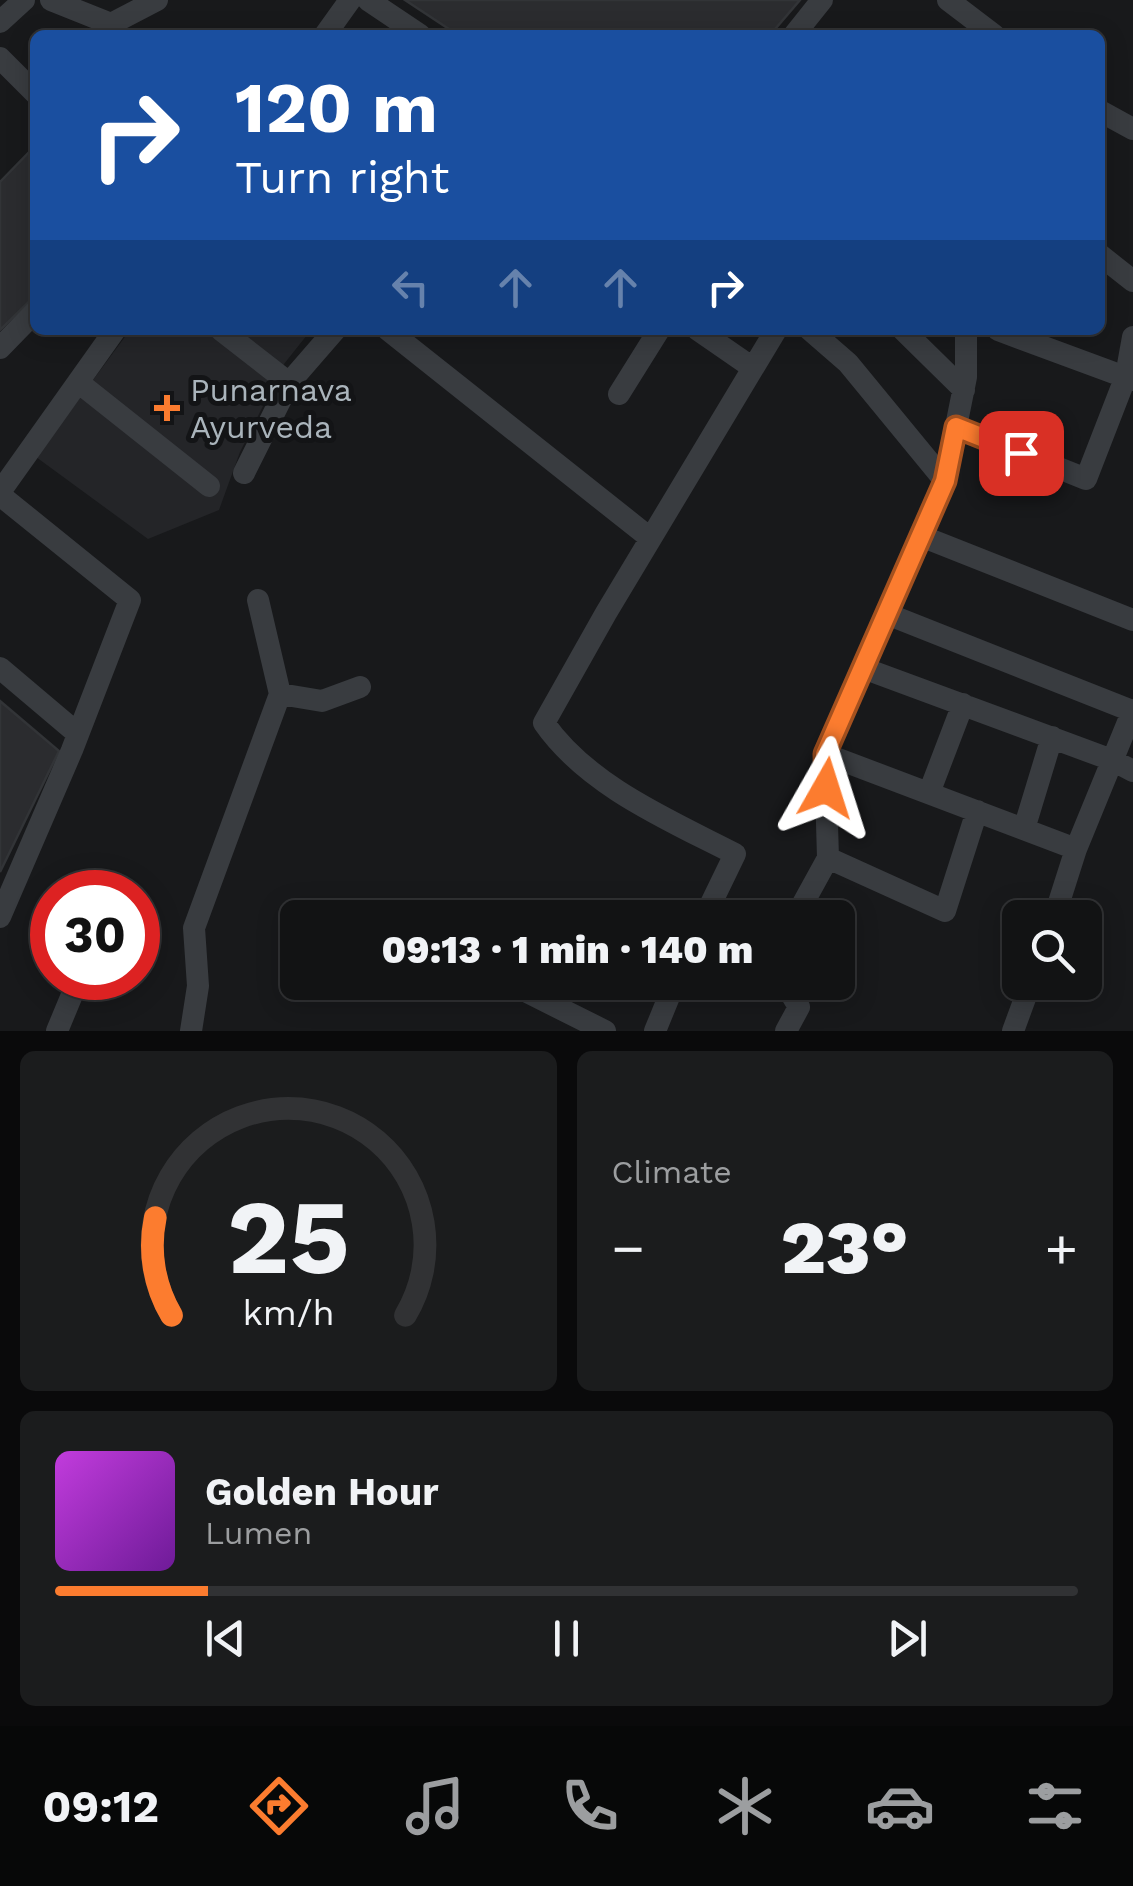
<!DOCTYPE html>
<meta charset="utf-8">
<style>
:root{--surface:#121314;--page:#1b1c1d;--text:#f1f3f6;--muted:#9c9ea0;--line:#313234;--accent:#fc7c2f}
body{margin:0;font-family:"Work Sans",sans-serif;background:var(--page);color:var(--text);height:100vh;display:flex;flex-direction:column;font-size:38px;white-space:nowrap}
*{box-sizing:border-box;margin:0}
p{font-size:32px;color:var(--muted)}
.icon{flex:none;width:55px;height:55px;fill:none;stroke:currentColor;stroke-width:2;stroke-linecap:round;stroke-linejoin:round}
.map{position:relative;height:1031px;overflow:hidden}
.details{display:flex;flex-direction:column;gap:20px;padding:20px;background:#0a0a0b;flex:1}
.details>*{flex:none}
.banner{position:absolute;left:30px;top:30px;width:1075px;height:305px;border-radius:15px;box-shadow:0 5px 25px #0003,0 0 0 2px var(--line);background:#1a4fa0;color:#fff;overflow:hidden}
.controls{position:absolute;left:1002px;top:900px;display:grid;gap:20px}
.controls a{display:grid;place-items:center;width:100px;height:100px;border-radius:15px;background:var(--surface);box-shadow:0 5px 25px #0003,0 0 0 2px var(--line);font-size:50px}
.speed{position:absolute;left:30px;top:870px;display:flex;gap:20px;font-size:50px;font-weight:700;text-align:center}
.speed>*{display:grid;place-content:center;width:130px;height:130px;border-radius:50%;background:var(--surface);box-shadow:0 5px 25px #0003,0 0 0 2px var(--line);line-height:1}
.speed .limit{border:15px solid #d22;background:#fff;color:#111}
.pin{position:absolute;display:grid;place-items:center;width:85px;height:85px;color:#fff;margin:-42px;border-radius:20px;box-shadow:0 5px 15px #0006}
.me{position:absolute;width:110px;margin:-55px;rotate:6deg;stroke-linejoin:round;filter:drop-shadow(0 0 8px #0008)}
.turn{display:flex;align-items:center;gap:35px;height:210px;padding:0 40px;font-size:45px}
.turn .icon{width:130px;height:130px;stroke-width:2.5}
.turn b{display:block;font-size:70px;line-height:85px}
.lanes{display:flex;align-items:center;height:95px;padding:0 40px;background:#0003;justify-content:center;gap:50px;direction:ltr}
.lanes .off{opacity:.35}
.big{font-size:75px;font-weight:800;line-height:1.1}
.details .widget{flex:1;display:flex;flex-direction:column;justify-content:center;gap:15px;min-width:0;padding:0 35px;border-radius:15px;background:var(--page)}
.details .dial{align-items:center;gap:0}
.dial svg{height:260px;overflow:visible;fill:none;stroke:var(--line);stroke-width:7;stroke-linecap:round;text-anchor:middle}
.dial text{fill:var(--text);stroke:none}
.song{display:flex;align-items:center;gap:30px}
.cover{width:120px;height:120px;border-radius:15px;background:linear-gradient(135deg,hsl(290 70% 55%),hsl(280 70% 35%))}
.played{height:10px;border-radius:5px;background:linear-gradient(90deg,var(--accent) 15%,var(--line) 15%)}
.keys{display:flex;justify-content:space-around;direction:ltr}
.heat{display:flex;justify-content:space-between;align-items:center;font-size:55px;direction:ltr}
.details .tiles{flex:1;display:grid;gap:20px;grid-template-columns:1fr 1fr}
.widget:last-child{grid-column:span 2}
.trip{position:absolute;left:280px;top:900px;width:575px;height:100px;border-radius:15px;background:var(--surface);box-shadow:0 5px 25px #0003,0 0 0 2px var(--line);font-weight:800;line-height:100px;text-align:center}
.dock{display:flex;height:160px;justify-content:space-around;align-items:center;background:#070808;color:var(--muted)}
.dock .icon{width:70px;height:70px}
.dock .current{color:var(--accent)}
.dock b{font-size:45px;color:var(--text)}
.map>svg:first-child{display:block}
.built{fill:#242528}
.building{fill:#2b2c2f;stroke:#323437;stroke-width:2.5}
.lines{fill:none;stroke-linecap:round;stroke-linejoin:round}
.minor{stroke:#393c40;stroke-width:22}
.route-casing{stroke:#a4511f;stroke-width:25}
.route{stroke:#fc7c2f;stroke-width:18}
.poi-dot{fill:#fc7c2f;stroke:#131416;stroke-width:4}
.labels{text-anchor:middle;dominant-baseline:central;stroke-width:10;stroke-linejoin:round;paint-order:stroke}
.poi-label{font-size:32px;fill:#aab4bb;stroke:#131416;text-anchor:start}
</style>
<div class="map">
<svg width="1133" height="1031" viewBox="0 0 1133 1031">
<rect width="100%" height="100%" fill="#18191b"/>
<path class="built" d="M130 330H311L284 364 240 452 219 510 148 539 36 457Z"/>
<path class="building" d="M405 0H800L770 35H458Z
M35 146V296L0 330V182Z
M0 701 59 751 0 872Z"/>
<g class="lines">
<path class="minor" d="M51 0 111 24 157 0
M368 0 420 35
M948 0 994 35
M0 22 24 0
M325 35 350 0
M794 35 822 0
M0 58 35 93
M1100 111 1133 129
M1100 255 1133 281
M221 330 289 383
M388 330 650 538
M698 330 753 368
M810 330 848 363 945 481
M903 330 964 390
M966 330V377L945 481 825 754 1076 849 1054 918
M998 330 1133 380
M0 348 35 312
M78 382 209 486
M619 394 659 330
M956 427 1086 479 1126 376 1133 337
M244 473 289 383 335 330
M0 492 115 330
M0 495 130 600 72 750 0 917
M921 536 1133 620
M887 614 1132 711
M0 668 78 734
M863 668 1112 760 1133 771
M280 694 322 701 360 687
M929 793 963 704
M1024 829 1052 737
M1076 849 1133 710
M828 858 945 911 977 811
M704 918 735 854C669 820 588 786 544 723L606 613 776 330
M795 918 828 858 825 754
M784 982 799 1007 786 1031
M529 993 605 1031
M57 1031 79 978
M191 1031 198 986 194 928 280 694 258 600
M655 1031 675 982
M1013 1031 1031 982"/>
</g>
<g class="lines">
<g class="route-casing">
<path id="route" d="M826 788 825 754 945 481 956 427 1021 453"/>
</g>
<use href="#route" class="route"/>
</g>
<path class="poi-dot" d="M162 393h10v10h10v10h-10v10h-10v-10h-10v-10h10z"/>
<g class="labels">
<g class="poi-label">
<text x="190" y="390">Punarnava<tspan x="190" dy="37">Ayurveda</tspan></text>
</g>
</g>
</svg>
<div class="controls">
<a><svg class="icon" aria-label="search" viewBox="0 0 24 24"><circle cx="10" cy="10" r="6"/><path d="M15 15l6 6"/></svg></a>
</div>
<div class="speed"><div class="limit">30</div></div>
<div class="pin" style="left:1021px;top:453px;background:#d93025"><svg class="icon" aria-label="arrive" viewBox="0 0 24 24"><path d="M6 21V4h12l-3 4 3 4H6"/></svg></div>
<svg class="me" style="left:826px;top:788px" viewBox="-20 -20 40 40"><path d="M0-17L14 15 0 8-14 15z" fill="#fc7c2f" stroke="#fff" stroke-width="4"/></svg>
<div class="trip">09:13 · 1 min · 140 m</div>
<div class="banner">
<div class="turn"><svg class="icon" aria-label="right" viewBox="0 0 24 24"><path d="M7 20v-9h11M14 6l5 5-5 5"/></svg><div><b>120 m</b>Turn right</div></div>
<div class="lanes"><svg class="icon off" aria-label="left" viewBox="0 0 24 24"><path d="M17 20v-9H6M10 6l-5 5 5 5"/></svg><svg class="icon off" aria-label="ahead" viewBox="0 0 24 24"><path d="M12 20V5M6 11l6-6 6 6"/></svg><svg class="icon off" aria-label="ahead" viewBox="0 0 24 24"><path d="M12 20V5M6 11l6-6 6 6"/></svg><svg class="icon" aria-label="right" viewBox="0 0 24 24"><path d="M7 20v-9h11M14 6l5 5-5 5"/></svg></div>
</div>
</div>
<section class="details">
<div class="tiles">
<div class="widget dial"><svg viewBox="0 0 100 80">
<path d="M14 69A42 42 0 1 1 86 69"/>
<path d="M14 69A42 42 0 0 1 9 39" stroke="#fc7c2f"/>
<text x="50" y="56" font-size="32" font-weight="700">25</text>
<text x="50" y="72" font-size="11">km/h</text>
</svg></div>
<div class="widget"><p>Climate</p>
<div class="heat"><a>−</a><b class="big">23°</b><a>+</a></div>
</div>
<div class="widget">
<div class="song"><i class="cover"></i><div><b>Golden Hour</b><p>Lumen</p></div></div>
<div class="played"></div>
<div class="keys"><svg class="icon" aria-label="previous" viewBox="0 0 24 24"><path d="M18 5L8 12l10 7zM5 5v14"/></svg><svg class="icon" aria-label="pause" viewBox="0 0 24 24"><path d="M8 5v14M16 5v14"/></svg><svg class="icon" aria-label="next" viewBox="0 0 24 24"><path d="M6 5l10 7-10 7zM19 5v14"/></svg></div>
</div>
</div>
</section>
<nav class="dock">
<b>09:12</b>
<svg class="icon current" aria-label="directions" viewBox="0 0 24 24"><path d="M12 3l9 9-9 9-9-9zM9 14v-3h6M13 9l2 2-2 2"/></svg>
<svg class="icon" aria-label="music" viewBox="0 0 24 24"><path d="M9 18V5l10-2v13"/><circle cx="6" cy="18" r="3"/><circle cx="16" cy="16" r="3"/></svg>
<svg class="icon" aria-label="phone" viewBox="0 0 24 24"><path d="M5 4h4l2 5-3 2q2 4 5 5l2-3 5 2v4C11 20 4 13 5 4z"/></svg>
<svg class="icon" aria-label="climate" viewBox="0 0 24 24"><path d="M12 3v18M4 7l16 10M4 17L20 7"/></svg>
<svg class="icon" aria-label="car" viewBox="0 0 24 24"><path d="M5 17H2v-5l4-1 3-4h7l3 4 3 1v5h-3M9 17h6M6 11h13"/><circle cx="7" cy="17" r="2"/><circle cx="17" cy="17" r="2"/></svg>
<svg class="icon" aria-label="filters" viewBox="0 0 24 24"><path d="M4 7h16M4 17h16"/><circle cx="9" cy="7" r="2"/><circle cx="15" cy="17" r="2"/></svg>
</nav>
